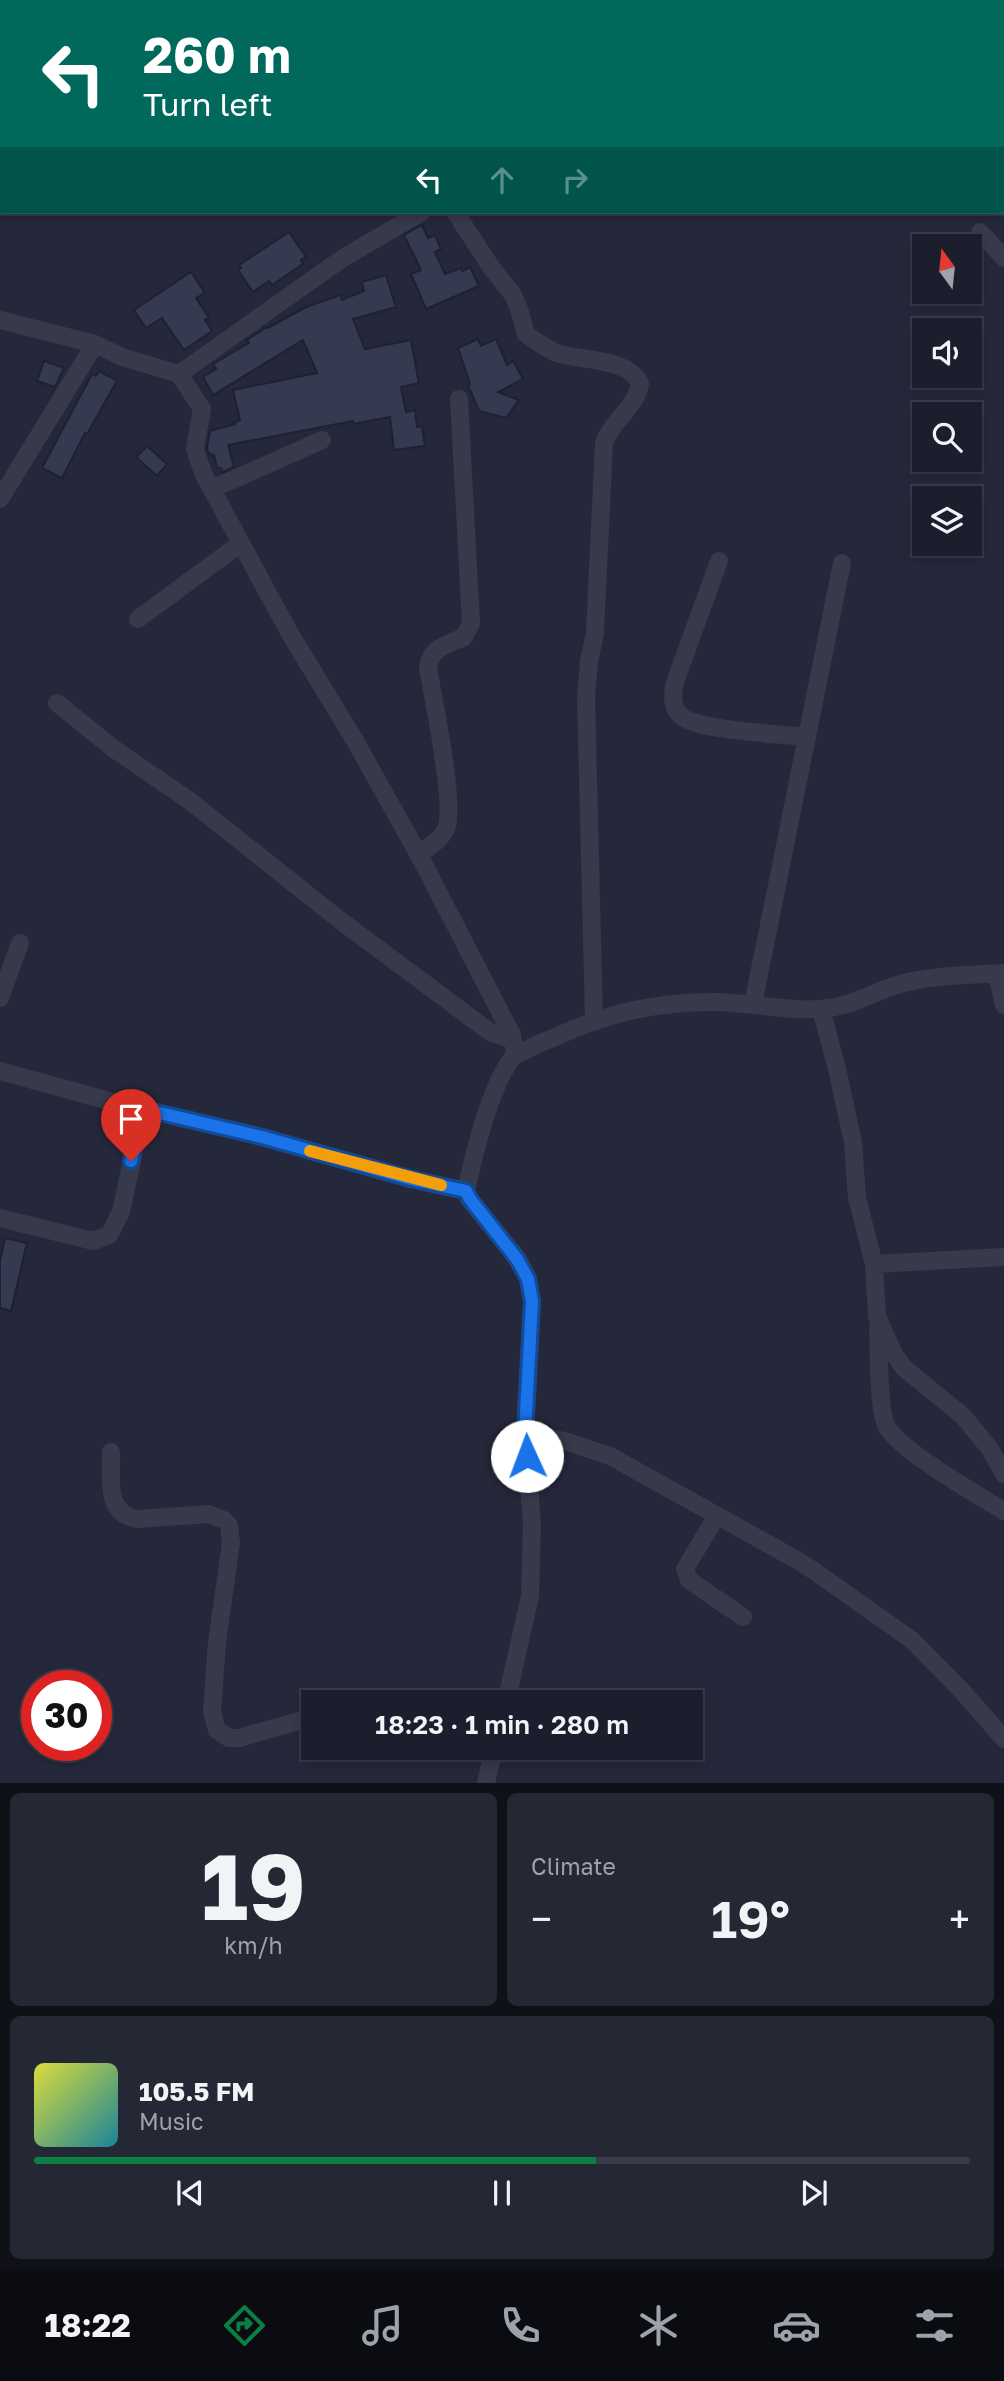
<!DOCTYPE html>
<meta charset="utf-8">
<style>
:root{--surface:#1b1e2c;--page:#242734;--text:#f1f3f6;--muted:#a0a2a9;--line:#393c48;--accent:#0b8043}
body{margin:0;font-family:"Golos Text",sans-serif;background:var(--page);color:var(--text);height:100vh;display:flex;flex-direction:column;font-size:26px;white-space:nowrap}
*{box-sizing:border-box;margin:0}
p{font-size:23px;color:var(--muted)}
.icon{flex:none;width:38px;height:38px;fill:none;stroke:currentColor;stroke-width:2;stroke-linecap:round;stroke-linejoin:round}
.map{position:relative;height:1783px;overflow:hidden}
.side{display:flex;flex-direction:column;gap:10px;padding:10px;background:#0f1018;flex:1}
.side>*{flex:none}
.top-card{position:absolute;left:0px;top:0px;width:1004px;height:214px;box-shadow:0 4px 10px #0003,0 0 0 2px var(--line);background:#00695c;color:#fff;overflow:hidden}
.needle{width:46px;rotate:345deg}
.tools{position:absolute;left:912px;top:234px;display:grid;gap:14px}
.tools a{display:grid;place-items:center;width:70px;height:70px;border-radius:0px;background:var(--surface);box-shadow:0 4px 10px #0003,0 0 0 2px var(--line);font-size:35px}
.speed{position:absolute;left:21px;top:1670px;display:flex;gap:14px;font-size:35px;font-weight:700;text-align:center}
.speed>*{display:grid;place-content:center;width:91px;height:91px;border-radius:50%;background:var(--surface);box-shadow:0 4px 10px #0003,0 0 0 2px var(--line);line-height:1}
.speed .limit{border:10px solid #d22;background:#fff;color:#111}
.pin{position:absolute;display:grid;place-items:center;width:60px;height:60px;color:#fff;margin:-72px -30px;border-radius:50% 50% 50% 0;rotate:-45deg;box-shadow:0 0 7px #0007}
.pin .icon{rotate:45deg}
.me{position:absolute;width:77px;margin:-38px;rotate:358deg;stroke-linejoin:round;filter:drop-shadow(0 0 5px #0008)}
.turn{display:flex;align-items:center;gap:24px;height:147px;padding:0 28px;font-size:32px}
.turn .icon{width:91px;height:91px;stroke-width:2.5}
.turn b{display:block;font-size:49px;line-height:60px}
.lanes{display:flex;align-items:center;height:66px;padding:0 28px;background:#0003;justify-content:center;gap:35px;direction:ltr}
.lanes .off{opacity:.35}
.big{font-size:52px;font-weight:600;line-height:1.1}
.side .tile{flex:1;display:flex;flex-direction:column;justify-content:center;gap:10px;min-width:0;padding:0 24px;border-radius:10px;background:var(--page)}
.side .dial{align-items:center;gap:0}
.dial b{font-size:91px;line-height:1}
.song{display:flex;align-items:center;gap:21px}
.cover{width:84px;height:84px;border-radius:10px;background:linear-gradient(135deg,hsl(60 70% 55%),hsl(190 70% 35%))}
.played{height:7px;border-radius:4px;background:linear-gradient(90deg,var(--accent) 60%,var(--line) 60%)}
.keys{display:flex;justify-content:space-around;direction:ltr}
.heat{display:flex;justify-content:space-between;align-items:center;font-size:38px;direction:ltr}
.side .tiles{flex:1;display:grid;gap:10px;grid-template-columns:1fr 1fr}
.tile:last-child{grid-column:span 2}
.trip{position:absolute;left:301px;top:1690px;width:402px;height:70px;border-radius:0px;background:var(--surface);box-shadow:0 4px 10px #0003,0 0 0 2px var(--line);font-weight:600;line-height:70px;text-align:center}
.tabs{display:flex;height:112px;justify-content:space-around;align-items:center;background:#0b0c12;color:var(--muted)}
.tabs .icon{width:49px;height:49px}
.tabs .selected{color:var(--accent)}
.tabs b{font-size:32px;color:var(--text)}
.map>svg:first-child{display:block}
.building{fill:#363a50;stroke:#1f2132;stroke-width:2}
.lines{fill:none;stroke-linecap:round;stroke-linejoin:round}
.minor{stroke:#373a4b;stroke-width:18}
.route-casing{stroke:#114b97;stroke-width:18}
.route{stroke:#1a73e8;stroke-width:12}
.slow{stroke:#f59e0b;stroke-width:12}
</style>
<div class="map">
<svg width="1004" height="1783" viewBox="0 0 1004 1783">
<rect width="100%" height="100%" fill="#24283a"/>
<path class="building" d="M422 225 428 238 435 235 441 249 435 252 445 274 461 268 462 271 470 267 479 286 426 309 411 274 421 270 404 235Z
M289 232 306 257 301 260 303 264 272 285 269 281 253 292 238 270 241 268 239 265Z
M191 272 205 293 196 298 209 318 205 320 212 331 184 350 162 318 146 328 134 310Z
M386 275 396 307 353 319 365 349 411 340 419 383 401 387 406 412 415 410 417 427 422 426 425 446 394 450 390 417 353 424V421L228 445 234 467 223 472 221 468H217L214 455 209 454 207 448 210 431 235 424V422L240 420 233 390 317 373 303 340 213 395 203 377 216 369 213 364 249 343 247 340 267 327 268 328 306 307 340 295 342 300 364 291 362 282Z
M478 339 481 346 496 339 507 365 513 361 523 379 498 392 519 400 506 418 479 411 468 385 470 384 458 348Z
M44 361 64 368 55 387 37 381Z
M99 371 117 381 87 434 85 433 62 478 42 468 92 374 96 376Z
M147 446 167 464 157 476 136 457Z
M5 1238 27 1243 11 1311 0 1308V1260Z"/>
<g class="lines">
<path class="minor" d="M760 0 762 2
M810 0 816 2
M1003 68H1004
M455 212 491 267 513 295 519 309 526 334C536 341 547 350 560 354 583 361 629 358 640 384 636 408 612 420 604 443L595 633 589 661 586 696 594 1021
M980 232 1004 258
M0 320 95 344 122 357 179 374 202 409 195 449 203 473 289 632 354 739 419 855 512 1035 515 1055C492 1079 473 1157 466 1191L469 1199 518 1259 528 1279 532 1301 525 1433 532 1524 530 1596 506 1703
M179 374 343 258 422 212
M212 489 322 440
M0 499 95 344
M719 561 674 685C673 696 671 706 680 715 695 731 782 734 807 737
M138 619 241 543
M57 703 114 749 190 801 341 921 490 1032 504 1037 512 1035
M419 855C428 847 441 840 446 829 456 806 433 697 428 668 430 647 447 645 464 637L471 623 459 399
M997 974 1004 1005
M0 998 20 943
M753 1004 842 563
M821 1009 837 1069 853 1142 857 1198 874 1264 877 1316 894 1354 904 1368 963 1416 990 1449 1004 1474
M515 1055C587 1021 637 1001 718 1002 755 1003 792 1013 829 1008 855 1005 879 989 904 983 936 975 971 975 1004 973
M0 1071 109 1101 262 1137 411 1179 466 1191
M0 1218 93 1241 109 1235 121 1212 143 1109
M874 1264 1004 1257
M878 1327C879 1349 878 1407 886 1425 897 1449 979 1496 1004 1511
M525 1433 565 1441 610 1456 804 1564 912 1640 962 1691 1004 1739
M111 1452C112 1479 104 1514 138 1519L209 1514 224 1520 229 1525 231 1543 217 1642 212 1712 217 1730 229 1738H239L313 1717
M716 1517 685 1569 689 1580 743 1617
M486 1783 494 1748"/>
</g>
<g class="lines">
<g class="route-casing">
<path id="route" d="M131 1161 143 1109 262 1137 411 1179 466 1191 470 1199 517 1259 528 1279 532 1301 525 1433 527 1456"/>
</g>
<use href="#route" class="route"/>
<path class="slow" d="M310 1151 441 1185"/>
</g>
</svg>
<div class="tools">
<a><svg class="needle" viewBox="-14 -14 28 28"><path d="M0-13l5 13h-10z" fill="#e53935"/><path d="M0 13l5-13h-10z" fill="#a0a2a9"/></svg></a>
<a><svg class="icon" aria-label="sound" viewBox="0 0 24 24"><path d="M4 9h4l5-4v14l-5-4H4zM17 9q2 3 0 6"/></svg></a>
<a><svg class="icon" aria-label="search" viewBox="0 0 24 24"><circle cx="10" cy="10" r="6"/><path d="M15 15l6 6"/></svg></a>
<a><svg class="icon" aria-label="layers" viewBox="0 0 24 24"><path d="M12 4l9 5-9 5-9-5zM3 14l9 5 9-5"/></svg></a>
</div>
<div class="speed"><div class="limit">30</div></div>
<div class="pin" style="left:131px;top:1161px;background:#d93025"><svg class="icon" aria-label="arrive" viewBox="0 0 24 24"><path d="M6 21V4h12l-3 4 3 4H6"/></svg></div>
<svg class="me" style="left:527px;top:1456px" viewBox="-20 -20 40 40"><circle r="19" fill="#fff"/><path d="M0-13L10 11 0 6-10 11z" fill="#1a73e8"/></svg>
<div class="trip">18:23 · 1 min · 280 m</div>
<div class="top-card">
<div class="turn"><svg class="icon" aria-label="left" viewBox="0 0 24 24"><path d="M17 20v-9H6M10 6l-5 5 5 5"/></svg><div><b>260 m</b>Turn left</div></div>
<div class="lanes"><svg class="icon" aria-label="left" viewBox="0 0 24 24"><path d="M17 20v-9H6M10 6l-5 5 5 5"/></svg><svg class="icon off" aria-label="ahead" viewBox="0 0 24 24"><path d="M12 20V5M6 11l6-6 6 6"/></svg><svg class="icon off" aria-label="right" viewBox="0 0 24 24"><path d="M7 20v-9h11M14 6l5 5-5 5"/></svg></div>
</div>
</div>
<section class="side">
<div class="tiles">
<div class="tile dial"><b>19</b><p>km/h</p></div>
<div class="tile"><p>Climate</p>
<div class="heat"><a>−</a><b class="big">19°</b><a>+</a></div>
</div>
<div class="tile">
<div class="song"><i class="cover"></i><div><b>105.5 FM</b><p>Music</p></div></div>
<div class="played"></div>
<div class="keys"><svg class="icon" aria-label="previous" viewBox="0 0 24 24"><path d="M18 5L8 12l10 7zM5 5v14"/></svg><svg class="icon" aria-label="pause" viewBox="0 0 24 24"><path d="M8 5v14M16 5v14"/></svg><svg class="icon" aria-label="next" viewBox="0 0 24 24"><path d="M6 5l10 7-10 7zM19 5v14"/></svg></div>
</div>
</div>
</section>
<nav class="tabs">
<b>18:22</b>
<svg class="icon selected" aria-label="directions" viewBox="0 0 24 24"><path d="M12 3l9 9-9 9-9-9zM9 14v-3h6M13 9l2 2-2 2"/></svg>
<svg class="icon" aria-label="music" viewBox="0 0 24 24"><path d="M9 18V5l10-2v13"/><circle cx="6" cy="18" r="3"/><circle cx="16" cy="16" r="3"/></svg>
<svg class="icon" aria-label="phone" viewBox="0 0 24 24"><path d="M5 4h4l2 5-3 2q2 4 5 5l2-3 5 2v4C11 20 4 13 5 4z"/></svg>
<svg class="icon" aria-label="climate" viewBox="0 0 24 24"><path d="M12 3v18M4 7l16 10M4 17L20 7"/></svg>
<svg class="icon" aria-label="car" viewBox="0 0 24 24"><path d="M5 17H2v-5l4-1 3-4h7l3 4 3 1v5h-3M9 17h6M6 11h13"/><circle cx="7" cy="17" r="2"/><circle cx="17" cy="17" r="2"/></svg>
<svg class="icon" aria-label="filters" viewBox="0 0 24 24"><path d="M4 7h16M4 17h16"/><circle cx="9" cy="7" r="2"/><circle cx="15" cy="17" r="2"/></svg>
</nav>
